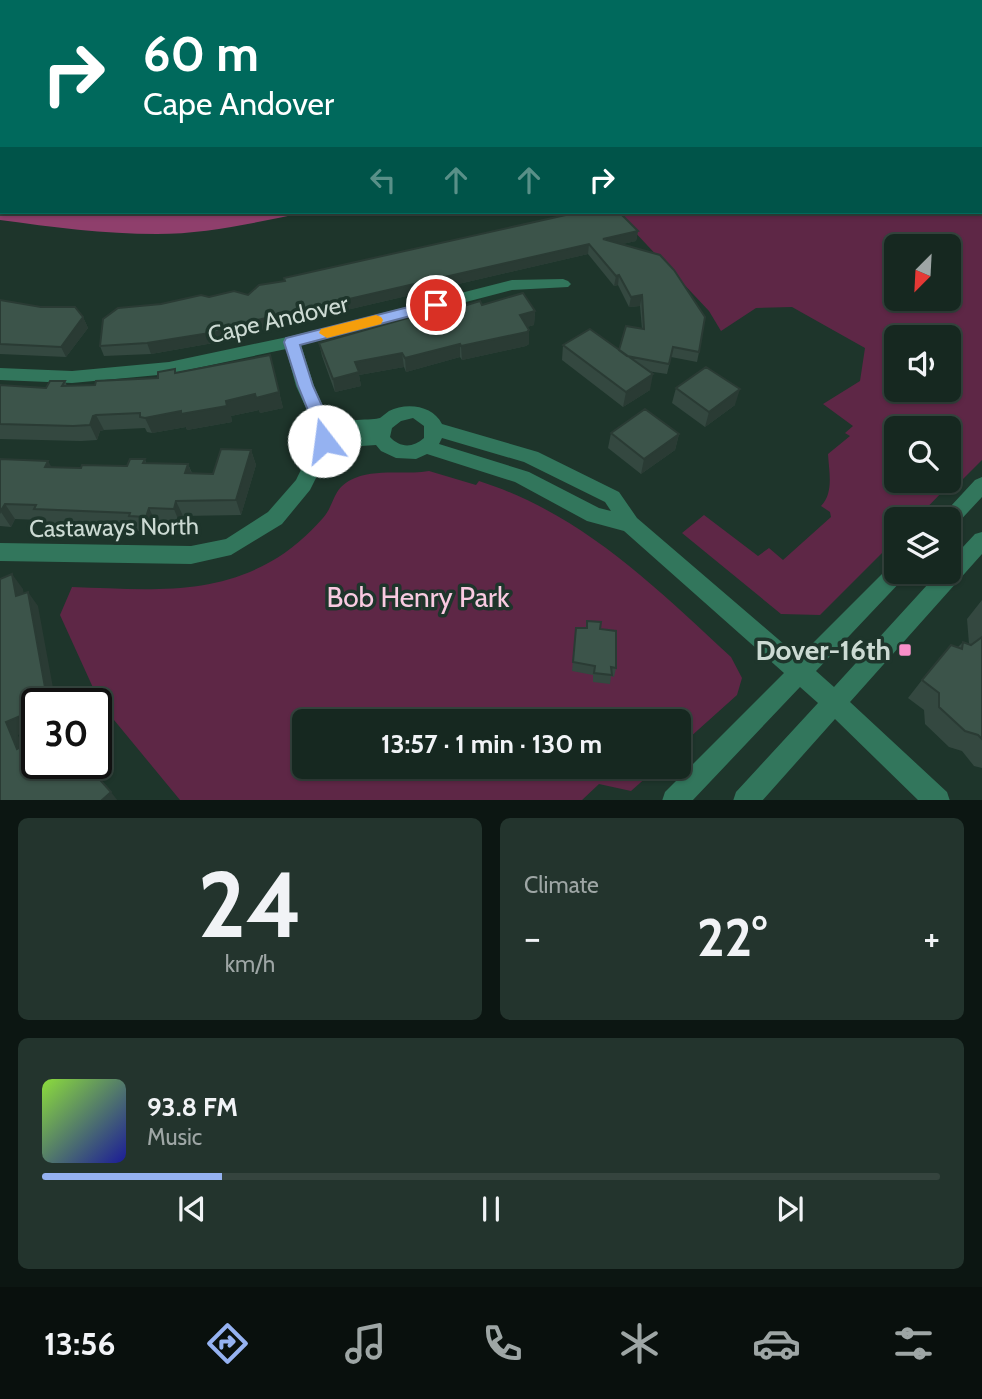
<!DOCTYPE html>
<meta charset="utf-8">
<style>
:root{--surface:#162820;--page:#23342d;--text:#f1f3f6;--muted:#9ea6a5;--line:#35443e;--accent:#95b2f1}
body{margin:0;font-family:Cabin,sans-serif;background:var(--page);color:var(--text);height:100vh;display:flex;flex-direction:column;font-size:26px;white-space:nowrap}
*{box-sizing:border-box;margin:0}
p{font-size:23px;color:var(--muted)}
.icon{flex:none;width:38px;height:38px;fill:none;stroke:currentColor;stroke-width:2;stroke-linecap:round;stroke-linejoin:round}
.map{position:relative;height:800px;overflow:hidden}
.panel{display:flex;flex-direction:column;gap:18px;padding:18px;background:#0c1612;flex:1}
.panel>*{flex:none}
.guide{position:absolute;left:0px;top:0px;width:984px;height:214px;box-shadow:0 2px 5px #0004,0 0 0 2px var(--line);background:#00695c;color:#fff;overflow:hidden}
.needle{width:46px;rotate:204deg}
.tools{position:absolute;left:884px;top:234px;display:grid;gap:14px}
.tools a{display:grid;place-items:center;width:77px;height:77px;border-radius:10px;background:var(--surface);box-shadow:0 2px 5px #0004,0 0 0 2px var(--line);font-size:35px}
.speed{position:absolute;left:21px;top:688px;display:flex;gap:14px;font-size:35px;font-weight:700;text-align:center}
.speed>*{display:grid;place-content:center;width:91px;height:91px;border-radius:50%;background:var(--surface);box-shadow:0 2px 5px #0004,0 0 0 2px var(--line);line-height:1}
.speed .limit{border:4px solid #111;border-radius:10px;background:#fff;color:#111}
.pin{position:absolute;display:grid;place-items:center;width:60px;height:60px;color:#fff;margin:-30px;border:4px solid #fff;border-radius:50%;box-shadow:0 2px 7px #0007}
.me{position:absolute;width:77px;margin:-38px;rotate:345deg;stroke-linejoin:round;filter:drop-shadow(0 0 5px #0008)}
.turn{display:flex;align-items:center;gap:24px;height:147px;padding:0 28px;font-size:32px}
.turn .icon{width:91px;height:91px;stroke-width:2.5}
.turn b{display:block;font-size:49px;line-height:60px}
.lanes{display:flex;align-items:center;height:66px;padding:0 28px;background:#0003;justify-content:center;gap:35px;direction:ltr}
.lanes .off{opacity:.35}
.big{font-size:52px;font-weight:700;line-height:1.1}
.panel .card{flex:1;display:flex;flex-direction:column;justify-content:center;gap:10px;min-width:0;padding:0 24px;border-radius:10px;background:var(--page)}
.panel .dial{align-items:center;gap:0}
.dial b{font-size:91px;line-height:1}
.song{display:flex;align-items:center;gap:21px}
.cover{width:84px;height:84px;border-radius:10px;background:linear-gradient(135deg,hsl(90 70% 55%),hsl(240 70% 35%))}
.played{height:7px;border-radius:4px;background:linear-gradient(90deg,var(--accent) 20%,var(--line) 20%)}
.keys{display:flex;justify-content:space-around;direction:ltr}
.heat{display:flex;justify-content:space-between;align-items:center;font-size:38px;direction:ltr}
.panel .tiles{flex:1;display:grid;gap:18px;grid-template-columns:1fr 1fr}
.card:last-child{grid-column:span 2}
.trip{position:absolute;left:292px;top:709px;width:399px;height:70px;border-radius:10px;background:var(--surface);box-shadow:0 2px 5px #0004,0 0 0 2px var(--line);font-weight:700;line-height:70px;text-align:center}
.dock{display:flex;height:112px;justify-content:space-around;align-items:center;background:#09100d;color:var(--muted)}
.dock .icon{width:49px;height:49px}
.dock .on{color:var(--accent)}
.dock b{font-size:32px;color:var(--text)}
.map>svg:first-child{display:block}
.green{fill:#5e2746;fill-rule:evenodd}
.water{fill:#8f3f6c}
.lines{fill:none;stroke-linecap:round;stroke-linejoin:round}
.minor{fill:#32765c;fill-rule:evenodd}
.wall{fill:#344840}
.shaded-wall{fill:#2a3b34}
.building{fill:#3c544a;stroke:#2a3b34;stroke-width:2}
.route{fill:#95b2f1;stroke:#61749d;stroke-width:2}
.slow{fill:#f59e0b}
.poi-dot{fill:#f98fc9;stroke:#1e352b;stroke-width:2.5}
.labels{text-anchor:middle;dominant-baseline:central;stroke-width:7;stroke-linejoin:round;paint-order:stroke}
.street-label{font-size:24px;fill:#ccdad3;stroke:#1e352b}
.near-park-label{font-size:28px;fill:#f9cae1;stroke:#1e352b}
.near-poi-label{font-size:28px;font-weight:bold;fill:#ccdad3;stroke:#1e352b;text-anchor:end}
</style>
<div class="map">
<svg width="982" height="801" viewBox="0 0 982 801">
<rect width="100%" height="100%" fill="#1e352b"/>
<path class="green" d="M982 54V460L954 488 944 490 915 520H896V539L820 615 781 614 682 533 704 515 758 556 769 548 783 560 831 517 830 512 821 506C834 493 829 472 828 454L850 436 845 433 853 426 823 404 860 381 865 348 792 307 756 308 721 331 709 311 616 212H982ZM896 247H948V299H896ZM896 338H948V390H896ZM896 429H948V481H896Z
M429 471 476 485 479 481C582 514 653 585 731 657L742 678 737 695 679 747V721H304V766L658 767 631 791 599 784 581 801 180 800 100 703 60 615 72 587C140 589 208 597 270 562 290 551 308 535 323 518 336 503 332 487 355 478 378 469 404 475 429 471Z"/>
<path class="water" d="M0 0H428L2 2V48Z
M451 0H763L761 2Z
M0 69 2 212H307C258 222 207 234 157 234 104 234 52 227 0 220Z"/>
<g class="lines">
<path class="minor" d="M563 279 568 281 571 284 568 287 512 290 301 345 314 386 330 422C341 420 374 420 380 418 383 416 386 413 389 411 406 402 433 405 442 424L538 452 619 492 637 518 799 657 890 566 896 563V572H907L904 578 816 671 834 687 939 572H948V563L975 534 982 532V554L850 702 947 792 950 801H919L835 719 762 801H733L736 792 818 703 800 687 692 801H662L665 792 784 673 624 531 587 521 515 482 427 454 416 459 396 458 381 451 376 445 331 448 310 490 282 524 231 555 191 564 0 561V543L191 546 226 539 268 512 296 480 315 441 316 430 296 386 286 349 169 374 72 383 0 380V368L72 371 169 362 292 336 512 280ZM413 418 424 426V438C413 448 400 448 390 437L392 428 401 421ZM442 438 524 462 605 502 611 511 599 508 529 472 439 444Z
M982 477V497L955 526 948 528V520H938L975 480Z"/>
</g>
<path class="wall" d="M638 231 636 241 622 244 699 352 697 362 671 357 667 374 647 371 650 390 623 407 562 360 563 345 619 350 642 329 640 306 629 307 618 285 614 286 588 254 243 334 219 342 151 354 104 356 100 346 161 304 209 297 248 295Z
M0 300 83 317 88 328 66 357 0 354Z
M482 305 535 311 534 325 527 327 529 330V344L526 346 462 360 460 357 406 372 404 367 359 375 361 386 335 392 322 356 319 343 437 314Z
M270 355 283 408 260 413 259 410 231 416 232 422 187 430 186 427 152 433 147 432 145 428 104 430 100 431 97 440 81 441 0 439V385L46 388 65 381 67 386 95 385 158 378 177 373Z
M676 388 735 405 705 427 672 403Z
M611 433 679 434 675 450 641 474 608 448Z
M251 450 256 465 241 515 183 516 180 524 156 523 153 532 136 531 134 528 43 524 40 520 15 519 11 527 0 526V459L52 467 81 468 127 466 145 459 146 463 188 464 192 473 213 474Z
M982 600V768L974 766 962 751 949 747 925 724 924 710 908 698 922 680 958 647 963 642 969 644 967 619Z
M587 621 600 629 616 668 614 677 611 676 610 684 593 682V675L572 671 576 628H586Z"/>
<path class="shaded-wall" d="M638 231 636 241 602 249 603 239Z
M589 244 588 254 243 334 219 342 151 354 147 343 240 324Z
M619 275 618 285 614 286 616 276Z
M642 295 640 306 629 307 631 297Z
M535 311 534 325 519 329 520 315Z
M83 317 88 328 66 357 61 347Z
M529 330V344L526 346 462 360 461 346Z
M460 344V357L406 372 405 358Z
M402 353 404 367 359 375 361 386 335 392 333 379 355 362Z
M653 374 650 390 623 407 626 392Z
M740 389 735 405 705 427 709 412Z
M279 392 283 408 260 413 259 410 231 416 232 422 187 430 186 427 152 433 145 418 255 394Z
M96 415 104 430 100 431 97 440 90 425 93 416Z
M679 434 675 450 641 474 644 459Z
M251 450 256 465 241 515 236 500Z
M48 461 57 476 45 467Z
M188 464 194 480 185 473Z
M176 501 183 516 180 524 174 509Z
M5 504 15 519 11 527 1 512Z
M149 508 156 523 153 532 146 517Z
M12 574 23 589 26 610 16 596Z
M28 592 38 606 56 704H48Z
M37 709V727L18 735 29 761 17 749 6 722Z
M111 792 118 801H101Z"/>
<path class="building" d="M579 212H619L638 231 603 239 660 255 674 270 705 317 699 352 673 347 669 364 627 356 619 350 626 326 644 329 642 295 631 297 619 275 616 276 589 244 240 324 216 332 147 343 100 346 103 319 118 308 161 304 201 295 209 297 234 291 248 295 259 285 285 281 284 278Z
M523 293 535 311 520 315 529 330 527 332 461 346 460 344 405 358 402 353 355 362 359 372 333 379 319 343 436 310 437 314 480 301 482 305Z
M0 300 41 307H75L83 317 61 347 0 344Z
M590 329 653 374 626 392 563 345Z
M270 355 279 392 256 398 255 394 226 401 227 406 181 414V411L145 418 140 417V413L96 415 93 416 90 425 73 426 0 424V385L46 388 50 381H65L62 386 95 385 96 381 158 378V372L175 369V373Z
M706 367 740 389 709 412 676 388Z
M645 409 679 434 644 459 611 433Z
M221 449 251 450 236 500 176 501 174 509 149 508 146 517 129 516 130 513 34 509 36 505 5 504 0 512V459L48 461 45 467 81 468 82 465 127 466 130 459H145L143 463 188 464 185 473 213 474Z
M12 574 16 596 28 592 48 704H37V709L6 722 17 749 37 737V763H85L111 792 101 801H0V579Z
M587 621 601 622 600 629 616 631V668L611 667 612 675 594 673 595 666 573 662 576 628H587Z
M982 637V739L978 735 965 731 939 707V693L922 680 951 645 962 649 963 642 971 645Z"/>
<path class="route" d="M436 300 441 302V308L300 345 313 386 333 430 330 445H318L316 430 298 386 284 342 286 338Z"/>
<path class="slow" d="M376 315 381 317 383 320 381 324 327 338 319 333 321 329Z"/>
<rect class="poi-dot" x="898" y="643" width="14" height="14" rx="3.5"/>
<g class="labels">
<g class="street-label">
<text transform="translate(278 319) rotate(-13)">Cape Andover</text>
<text transform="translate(114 527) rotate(-1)">Castaways North</text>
</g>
<g class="near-park-label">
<text x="418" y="597">Bob Henry Park</text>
</g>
<g class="near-poi-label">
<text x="891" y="650">Dover-16th</text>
</g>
</g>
</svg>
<div class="tools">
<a><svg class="needle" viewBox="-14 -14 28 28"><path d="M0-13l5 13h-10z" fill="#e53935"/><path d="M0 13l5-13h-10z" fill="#9ea6a5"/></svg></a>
<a><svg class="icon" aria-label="sound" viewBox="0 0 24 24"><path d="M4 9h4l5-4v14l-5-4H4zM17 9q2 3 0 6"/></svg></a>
<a><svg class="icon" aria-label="search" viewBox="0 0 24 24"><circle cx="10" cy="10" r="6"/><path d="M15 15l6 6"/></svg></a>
<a><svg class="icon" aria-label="layers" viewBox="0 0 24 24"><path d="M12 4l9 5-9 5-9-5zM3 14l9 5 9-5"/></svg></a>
</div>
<div class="speed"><div class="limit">30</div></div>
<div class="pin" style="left:436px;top:305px;background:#d93025"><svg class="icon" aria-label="arrive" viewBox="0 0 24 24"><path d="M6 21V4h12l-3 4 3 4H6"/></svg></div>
<svg class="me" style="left:324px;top:441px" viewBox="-20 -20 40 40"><circle r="19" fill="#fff"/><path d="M0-13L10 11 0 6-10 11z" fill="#95b2f1"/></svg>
<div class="trip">13:57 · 1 min · 130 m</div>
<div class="guide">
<div class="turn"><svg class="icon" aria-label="right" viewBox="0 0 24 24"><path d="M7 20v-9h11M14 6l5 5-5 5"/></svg><div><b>60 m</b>Cape Andover</div></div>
<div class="lanes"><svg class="icon off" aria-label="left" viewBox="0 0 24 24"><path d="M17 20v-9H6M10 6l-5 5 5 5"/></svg><svg class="icon off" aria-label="ahead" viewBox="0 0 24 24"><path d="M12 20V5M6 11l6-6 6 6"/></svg><svg class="icon off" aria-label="ahead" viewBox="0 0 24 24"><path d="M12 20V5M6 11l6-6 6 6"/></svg><svg class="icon" aria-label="right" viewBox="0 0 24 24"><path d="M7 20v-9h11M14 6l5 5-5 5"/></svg></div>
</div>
</div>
<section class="panel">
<div class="tiles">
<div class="card dial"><b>24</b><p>km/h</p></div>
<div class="card"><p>Climate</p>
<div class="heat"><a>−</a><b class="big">22°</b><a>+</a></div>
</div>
<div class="card">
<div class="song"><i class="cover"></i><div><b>93.8 FM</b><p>Music</p></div></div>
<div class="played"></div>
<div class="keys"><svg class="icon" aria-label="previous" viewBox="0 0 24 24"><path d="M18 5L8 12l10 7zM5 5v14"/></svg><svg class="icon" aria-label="pause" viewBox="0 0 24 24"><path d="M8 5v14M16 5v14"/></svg><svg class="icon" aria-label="next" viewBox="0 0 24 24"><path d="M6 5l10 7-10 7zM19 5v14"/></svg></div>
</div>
</div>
</section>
<nav class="dock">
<b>13:56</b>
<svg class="icon on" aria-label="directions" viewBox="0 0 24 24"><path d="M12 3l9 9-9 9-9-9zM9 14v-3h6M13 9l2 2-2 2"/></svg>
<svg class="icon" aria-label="music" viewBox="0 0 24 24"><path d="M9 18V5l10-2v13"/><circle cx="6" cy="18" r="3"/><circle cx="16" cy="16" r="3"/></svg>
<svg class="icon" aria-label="phone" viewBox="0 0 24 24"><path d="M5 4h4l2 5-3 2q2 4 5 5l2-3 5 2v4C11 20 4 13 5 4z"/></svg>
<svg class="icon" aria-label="climate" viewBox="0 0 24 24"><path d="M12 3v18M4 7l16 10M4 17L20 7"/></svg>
<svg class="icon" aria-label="car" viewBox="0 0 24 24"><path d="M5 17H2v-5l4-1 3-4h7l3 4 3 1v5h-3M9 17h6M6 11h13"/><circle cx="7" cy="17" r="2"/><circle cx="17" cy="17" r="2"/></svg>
<svg class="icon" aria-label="filters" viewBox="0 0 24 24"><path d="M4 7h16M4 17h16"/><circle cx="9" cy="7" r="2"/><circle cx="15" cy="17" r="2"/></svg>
</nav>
